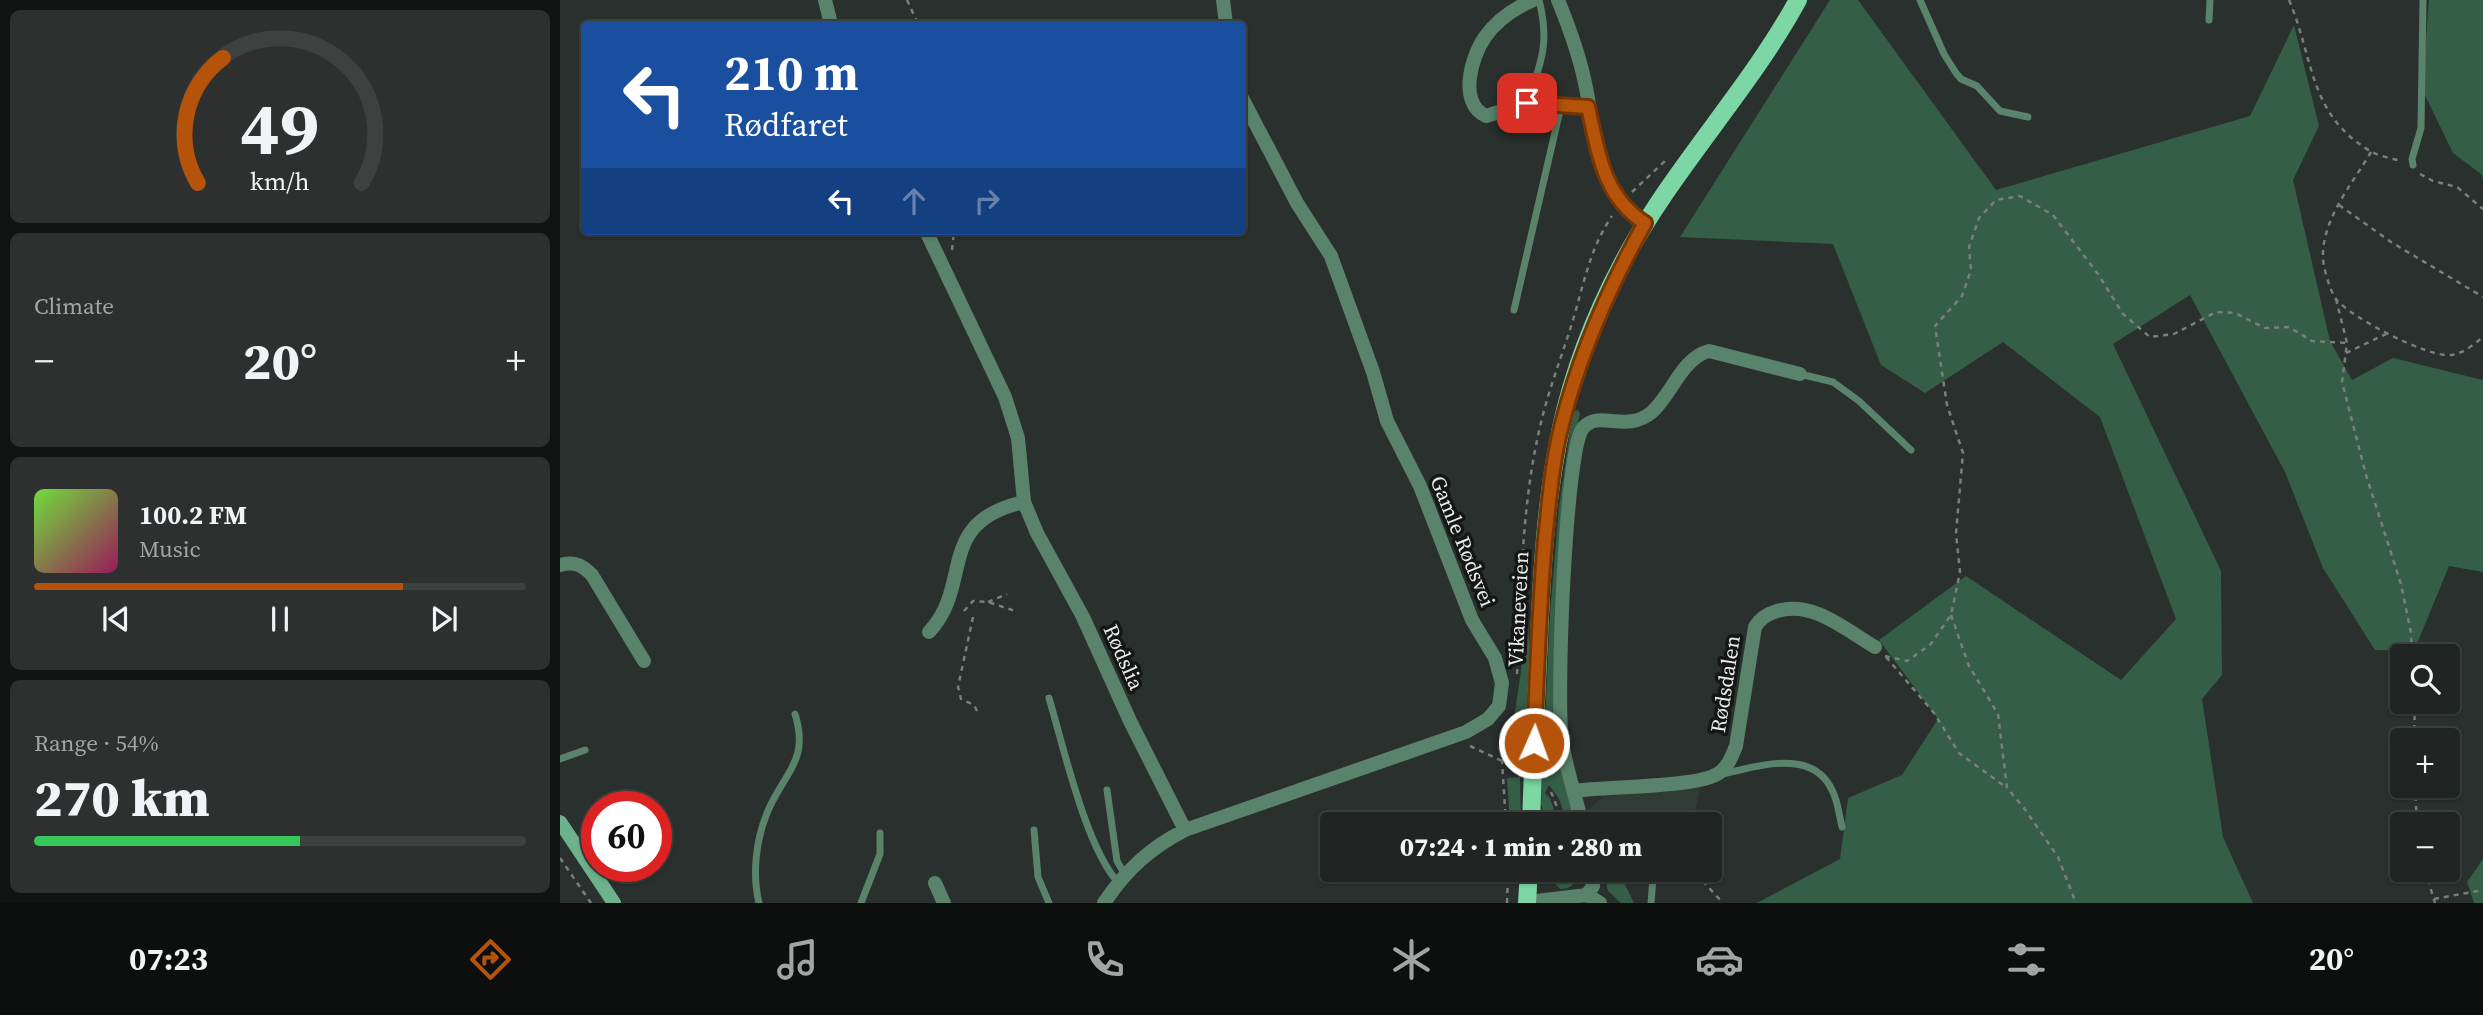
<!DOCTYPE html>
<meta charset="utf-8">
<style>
:root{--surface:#202422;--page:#2d302f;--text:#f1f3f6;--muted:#a2a4a5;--line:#3d4140;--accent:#b45309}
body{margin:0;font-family:"Source Serif 4",serif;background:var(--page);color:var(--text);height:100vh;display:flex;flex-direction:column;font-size:26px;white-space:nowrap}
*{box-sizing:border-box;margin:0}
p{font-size:23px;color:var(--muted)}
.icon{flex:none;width:38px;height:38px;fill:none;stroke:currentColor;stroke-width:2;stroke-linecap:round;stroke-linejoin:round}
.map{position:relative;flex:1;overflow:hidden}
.sheet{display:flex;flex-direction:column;gap:10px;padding:10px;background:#121413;width:560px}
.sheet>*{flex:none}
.banner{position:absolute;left:21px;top:21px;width:665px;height:214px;border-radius:7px;box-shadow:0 2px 5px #0004,0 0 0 2px var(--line);background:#1a4fa0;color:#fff;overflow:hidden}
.fabs{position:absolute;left:1830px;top:644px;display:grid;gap:14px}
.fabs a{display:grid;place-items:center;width:70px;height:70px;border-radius:7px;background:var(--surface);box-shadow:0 2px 5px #0004,0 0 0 2px var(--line);font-size:35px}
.speed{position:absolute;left:21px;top:791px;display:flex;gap:14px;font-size:35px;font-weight:700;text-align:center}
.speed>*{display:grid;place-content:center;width:91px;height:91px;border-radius:50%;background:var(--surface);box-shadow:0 2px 5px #0004,0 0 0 2px var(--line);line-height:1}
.speed .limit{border:10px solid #d22;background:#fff;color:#111}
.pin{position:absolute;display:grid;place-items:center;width:60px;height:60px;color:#fff;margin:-30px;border-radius:14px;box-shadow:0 4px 10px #0006}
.me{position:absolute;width:77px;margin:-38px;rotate:2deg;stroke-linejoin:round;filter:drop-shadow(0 0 5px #0008)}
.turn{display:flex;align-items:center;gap:24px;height:147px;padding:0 28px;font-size:32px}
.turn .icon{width:91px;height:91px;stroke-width:2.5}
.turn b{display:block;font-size:49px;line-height:60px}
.lanes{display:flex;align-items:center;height:66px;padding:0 28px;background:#0003;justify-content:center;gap:35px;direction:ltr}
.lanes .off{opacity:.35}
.big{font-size:52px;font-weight:800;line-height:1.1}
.sheet .card{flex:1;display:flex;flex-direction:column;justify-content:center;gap:10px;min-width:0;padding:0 24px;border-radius:10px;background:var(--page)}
.sheet .dial{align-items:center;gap:0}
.dial svg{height:182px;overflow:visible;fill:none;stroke:var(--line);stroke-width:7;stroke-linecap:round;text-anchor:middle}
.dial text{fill:var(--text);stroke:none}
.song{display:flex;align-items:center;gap:21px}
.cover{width:84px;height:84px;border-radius:10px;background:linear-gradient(135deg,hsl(100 70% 55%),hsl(330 70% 35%))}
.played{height:7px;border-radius:4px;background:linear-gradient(90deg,var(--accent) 75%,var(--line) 75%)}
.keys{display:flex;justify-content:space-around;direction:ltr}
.heat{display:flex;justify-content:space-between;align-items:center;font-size:38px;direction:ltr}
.charge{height:10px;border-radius:5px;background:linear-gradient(90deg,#34c759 54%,var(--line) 0)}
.trip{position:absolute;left:760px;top:812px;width:402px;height:70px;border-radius:7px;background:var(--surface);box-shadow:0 2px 5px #0004,0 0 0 2px var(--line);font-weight:800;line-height:70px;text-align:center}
.menu{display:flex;height:112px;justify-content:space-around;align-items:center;background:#0d0e0e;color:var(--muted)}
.menu .icon{width:49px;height:49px}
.menu .active{color:var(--accent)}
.menu b{font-size:32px;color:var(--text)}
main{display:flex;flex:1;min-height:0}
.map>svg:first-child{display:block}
.built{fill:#2f3b34}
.green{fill:#355e47}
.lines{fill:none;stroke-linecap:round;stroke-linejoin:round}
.path{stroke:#7a7f7c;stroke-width:2.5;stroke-dasharray:5 5;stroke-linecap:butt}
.service{stroke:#59836a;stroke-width:7}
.minor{stroke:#59836a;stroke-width:14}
.tertiary{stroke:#59836a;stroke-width:14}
.secondary{stroke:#6db28c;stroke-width:14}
.primary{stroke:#7cd7a5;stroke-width:18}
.route-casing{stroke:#753606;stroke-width:18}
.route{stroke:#b45309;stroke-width:12}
.labels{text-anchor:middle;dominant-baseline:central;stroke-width:7;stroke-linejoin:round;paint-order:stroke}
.street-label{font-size:21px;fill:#eaeeeb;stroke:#151716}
</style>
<main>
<section class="sheet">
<div class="card dial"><svg viewBox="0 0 100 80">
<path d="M14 69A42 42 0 1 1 86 69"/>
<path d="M14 69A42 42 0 0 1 25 14" stroke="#b45309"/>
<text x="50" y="56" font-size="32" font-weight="700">49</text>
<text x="50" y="72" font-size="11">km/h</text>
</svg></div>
<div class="card"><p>Climate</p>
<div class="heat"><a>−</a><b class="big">20°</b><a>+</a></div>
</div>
<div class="card">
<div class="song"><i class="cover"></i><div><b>100.2 FM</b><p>Music</p></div></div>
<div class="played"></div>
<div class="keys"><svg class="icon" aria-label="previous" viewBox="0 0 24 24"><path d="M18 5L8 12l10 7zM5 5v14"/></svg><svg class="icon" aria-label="pause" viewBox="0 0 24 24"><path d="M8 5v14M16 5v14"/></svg><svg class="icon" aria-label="next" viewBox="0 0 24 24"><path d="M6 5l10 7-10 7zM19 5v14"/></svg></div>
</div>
<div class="card"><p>Range · 54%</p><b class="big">270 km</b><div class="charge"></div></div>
</section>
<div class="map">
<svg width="1923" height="903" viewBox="0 0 1923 903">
<rect width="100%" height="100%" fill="#2a302d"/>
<path class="built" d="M1141 785 1132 824H1034L1029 810 1042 797Z"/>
<path class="green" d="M1270 0H1298L1436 190 1690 116 1734 25 1759 126 1733 180 1770 341 1792 380 1833 358 1923 380V572L1889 566 1854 651 1815 650 1763 568 1725 472 1630 295 1553 344 1661 571 1662 675 1642 699 1663 837 1693 903H1197L1280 859 1288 798 1342 775 1378 719 1319 640 1406 576 1561 680 1616 619 1540 417 1443 342 1365 393 1321 365 1273 244 1120 237Z
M1869 0H1923V179L1921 174 1893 153 1862 89Z
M1018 410 1020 413 1006 482 994 727 1017 824H1008L999 799 989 785 985 793 990 798 999 824H986L981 804 990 614 999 507 1013 412Z
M965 594C973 650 968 704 965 761L957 768 952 766 948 758 961 671Z
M960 777 961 824H950L947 778Z
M1923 859V903H1914L1907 882Z
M987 870H1013L1018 876C1014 885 1010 889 1000 889L988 875Z
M1043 870H1058L1074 903H1061L1048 891Z"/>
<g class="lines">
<path class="path" d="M347 0 358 24
M1729 0C1754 58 1748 114 1810 151 1818 156 1831 158 1841 161
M1811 152C1793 183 1761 220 1763 259 1763 266 1771 294 1776 299 1790 317 1868 358 1891 355 1903 354 1914 344 1923 337
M1860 174 1873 181 1897 187 1923 209
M1072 192 1105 161
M1779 205 1831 242 1923 297
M392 250 394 231
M1776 299 1787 343 1782 382 1806 475 1841 584 1851 633 1852 656
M1786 353 1826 334
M428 602 447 594
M404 611 413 601 428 602 458 612
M1391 615 1409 666 1438 714 1447 788 1464 808 1498 857 1516 903
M413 617 398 687 401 699 414 705 417 711
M1325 656 1347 661 1370 645 1391 615 1400 572 1396 533 1403 453 1387 405 1375 326 1402 296 1411 270 1409 247 1419 218 1436 200 1460 196 1493 215 1538 274 1563 314 1590 337 1614 334 1656 312 1675 313 1705 328 1729 327 1752 341 1787 343
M1326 657 1374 713 1399 753 1447 788
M957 674C961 596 961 513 978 436 986 396 1001 359 1013 320 1024 283 1030 248 1052 216
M1854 740 1855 702
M910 746 942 761 956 772
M1855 786 1857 824
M991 792 1004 824
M946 824 942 761 949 719
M0 858 31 903
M1865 870 1875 903
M1105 878 1138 876 1163 903
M1874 899 1923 890
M947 903 948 870"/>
<path class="service" d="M1360 0 1384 54 1396 73 1401 79 1417 86 1440 111 1468 117
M1649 20 1650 0
M968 102C981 62 990 43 979 0
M1853 165 1852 159 1861 128 1863 0
M954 310 1001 106
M1240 374 1273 382 1299 401 1351 450
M489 698C503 745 526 848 558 882
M0 759 25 750
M1162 774C1197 767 1252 747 1272 790 1278 801 1279 815 1282 827
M547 790 557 861 565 875
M474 830 478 877 489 903
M199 903C192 874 196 840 207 813 223 773 250 762 235 714
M301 903 320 854V833
M1091 903 1093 878"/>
<path class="minor" d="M265 0 271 24
M663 0 666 24
M973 0C955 8 936 21 925 37 911 57 898 103 926 116L967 103 1028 106
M998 0C1009 27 1019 54 1025 83 1036 134 1035 191 1085 223
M366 231 445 397 458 438 464 502
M0 565C15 561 22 565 32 575L84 661
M369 632C414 584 374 522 464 502L477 533 523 617 570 721 625 830
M1014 791C1045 786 1138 788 1159 773 1168 767 1172 756 1176 746L1195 627C1200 618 1207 614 1217 611 1253 600 1286 630 1315 647
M1022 824C1016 797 1006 769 1002 741 996 703 1005 450 1023 428 1039 409 1066 434 1092 412 1112 394 1122 358 1149 351L1240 374
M375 883 384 903
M1027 895 1033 886 1034 870
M544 903C566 870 590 848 625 830L906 732 928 719 939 706 942 683 935 658 912 620 860 486 827 421 813 372 771 256 737 203 682 98"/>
<path class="tertiary" d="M968 902 1027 895 1040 903"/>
<path class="secondary" d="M0 822 54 903"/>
<path class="primary" d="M971 824C973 762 976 701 979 639 982 568 986 497 1001 428 1013 372 1035 315 1062 264 1111 170 1187 93 1238 0
M967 903 969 870"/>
</g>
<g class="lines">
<g class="route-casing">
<path id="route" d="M967 103 1028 107C1038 151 1043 197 1085 223 1049 287 1020 353 1002 424 992 462 989 502 985 540 979 608 977 676 974 743"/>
</g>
<use href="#route" class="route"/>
</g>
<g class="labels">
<g class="street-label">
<text transform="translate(903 541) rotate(68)">Gamle Rødsvei</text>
<text transform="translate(958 609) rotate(-87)">Vikaneveien</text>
<text transform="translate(564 657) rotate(66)">Rødslia</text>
<text transform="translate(1165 684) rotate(-81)">Rødsdalen</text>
</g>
</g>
</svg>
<div class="fabs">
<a><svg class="icon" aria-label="search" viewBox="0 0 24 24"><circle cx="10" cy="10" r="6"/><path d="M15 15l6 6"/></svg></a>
<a>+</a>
<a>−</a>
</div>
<div class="speed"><div class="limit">60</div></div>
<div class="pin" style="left:967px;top:103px;background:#d93025"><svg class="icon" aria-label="arrive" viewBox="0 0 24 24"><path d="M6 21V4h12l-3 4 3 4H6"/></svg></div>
<svg class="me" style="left:974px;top:743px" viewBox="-20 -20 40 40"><circle r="17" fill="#b45309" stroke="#fff" stroke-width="3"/><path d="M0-11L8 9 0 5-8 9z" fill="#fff"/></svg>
<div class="trip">07:24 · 1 min · 280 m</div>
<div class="banner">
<div class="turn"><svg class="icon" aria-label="left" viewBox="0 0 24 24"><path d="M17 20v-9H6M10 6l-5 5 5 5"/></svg><div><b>210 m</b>Rødfaret</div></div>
<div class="lanes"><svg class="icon" aria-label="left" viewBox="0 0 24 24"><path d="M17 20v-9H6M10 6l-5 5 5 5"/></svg><svg class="icon off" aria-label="ahead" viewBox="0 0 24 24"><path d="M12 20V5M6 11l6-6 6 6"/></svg><svg class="icon off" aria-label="right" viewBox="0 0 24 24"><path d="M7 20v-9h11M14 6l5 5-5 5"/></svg></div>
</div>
</div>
</main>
<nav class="menu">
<b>07:23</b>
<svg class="icon active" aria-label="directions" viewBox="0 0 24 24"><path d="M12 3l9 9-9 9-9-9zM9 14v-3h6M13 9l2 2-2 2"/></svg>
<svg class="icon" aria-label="music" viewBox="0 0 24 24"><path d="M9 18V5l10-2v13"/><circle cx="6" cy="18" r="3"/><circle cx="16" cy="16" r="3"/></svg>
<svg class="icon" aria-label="phone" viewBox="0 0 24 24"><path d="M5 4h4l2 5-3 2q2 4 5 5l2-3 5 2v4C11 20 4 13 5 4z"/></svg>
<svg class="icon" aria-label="climate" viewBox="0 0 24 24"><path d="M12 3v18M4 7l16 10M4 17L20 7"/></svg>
<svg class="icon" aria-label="car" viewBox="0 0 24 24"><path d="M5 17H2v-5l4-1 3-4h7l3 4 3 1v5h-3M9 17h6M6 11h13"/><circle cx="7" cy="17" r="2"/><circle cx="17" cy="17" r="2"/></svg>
<svg class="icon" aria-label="filters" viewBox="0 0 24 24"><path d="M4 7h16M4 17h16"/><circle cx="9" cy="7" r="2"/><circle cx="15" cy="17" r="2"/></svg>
<b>20°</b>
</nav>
